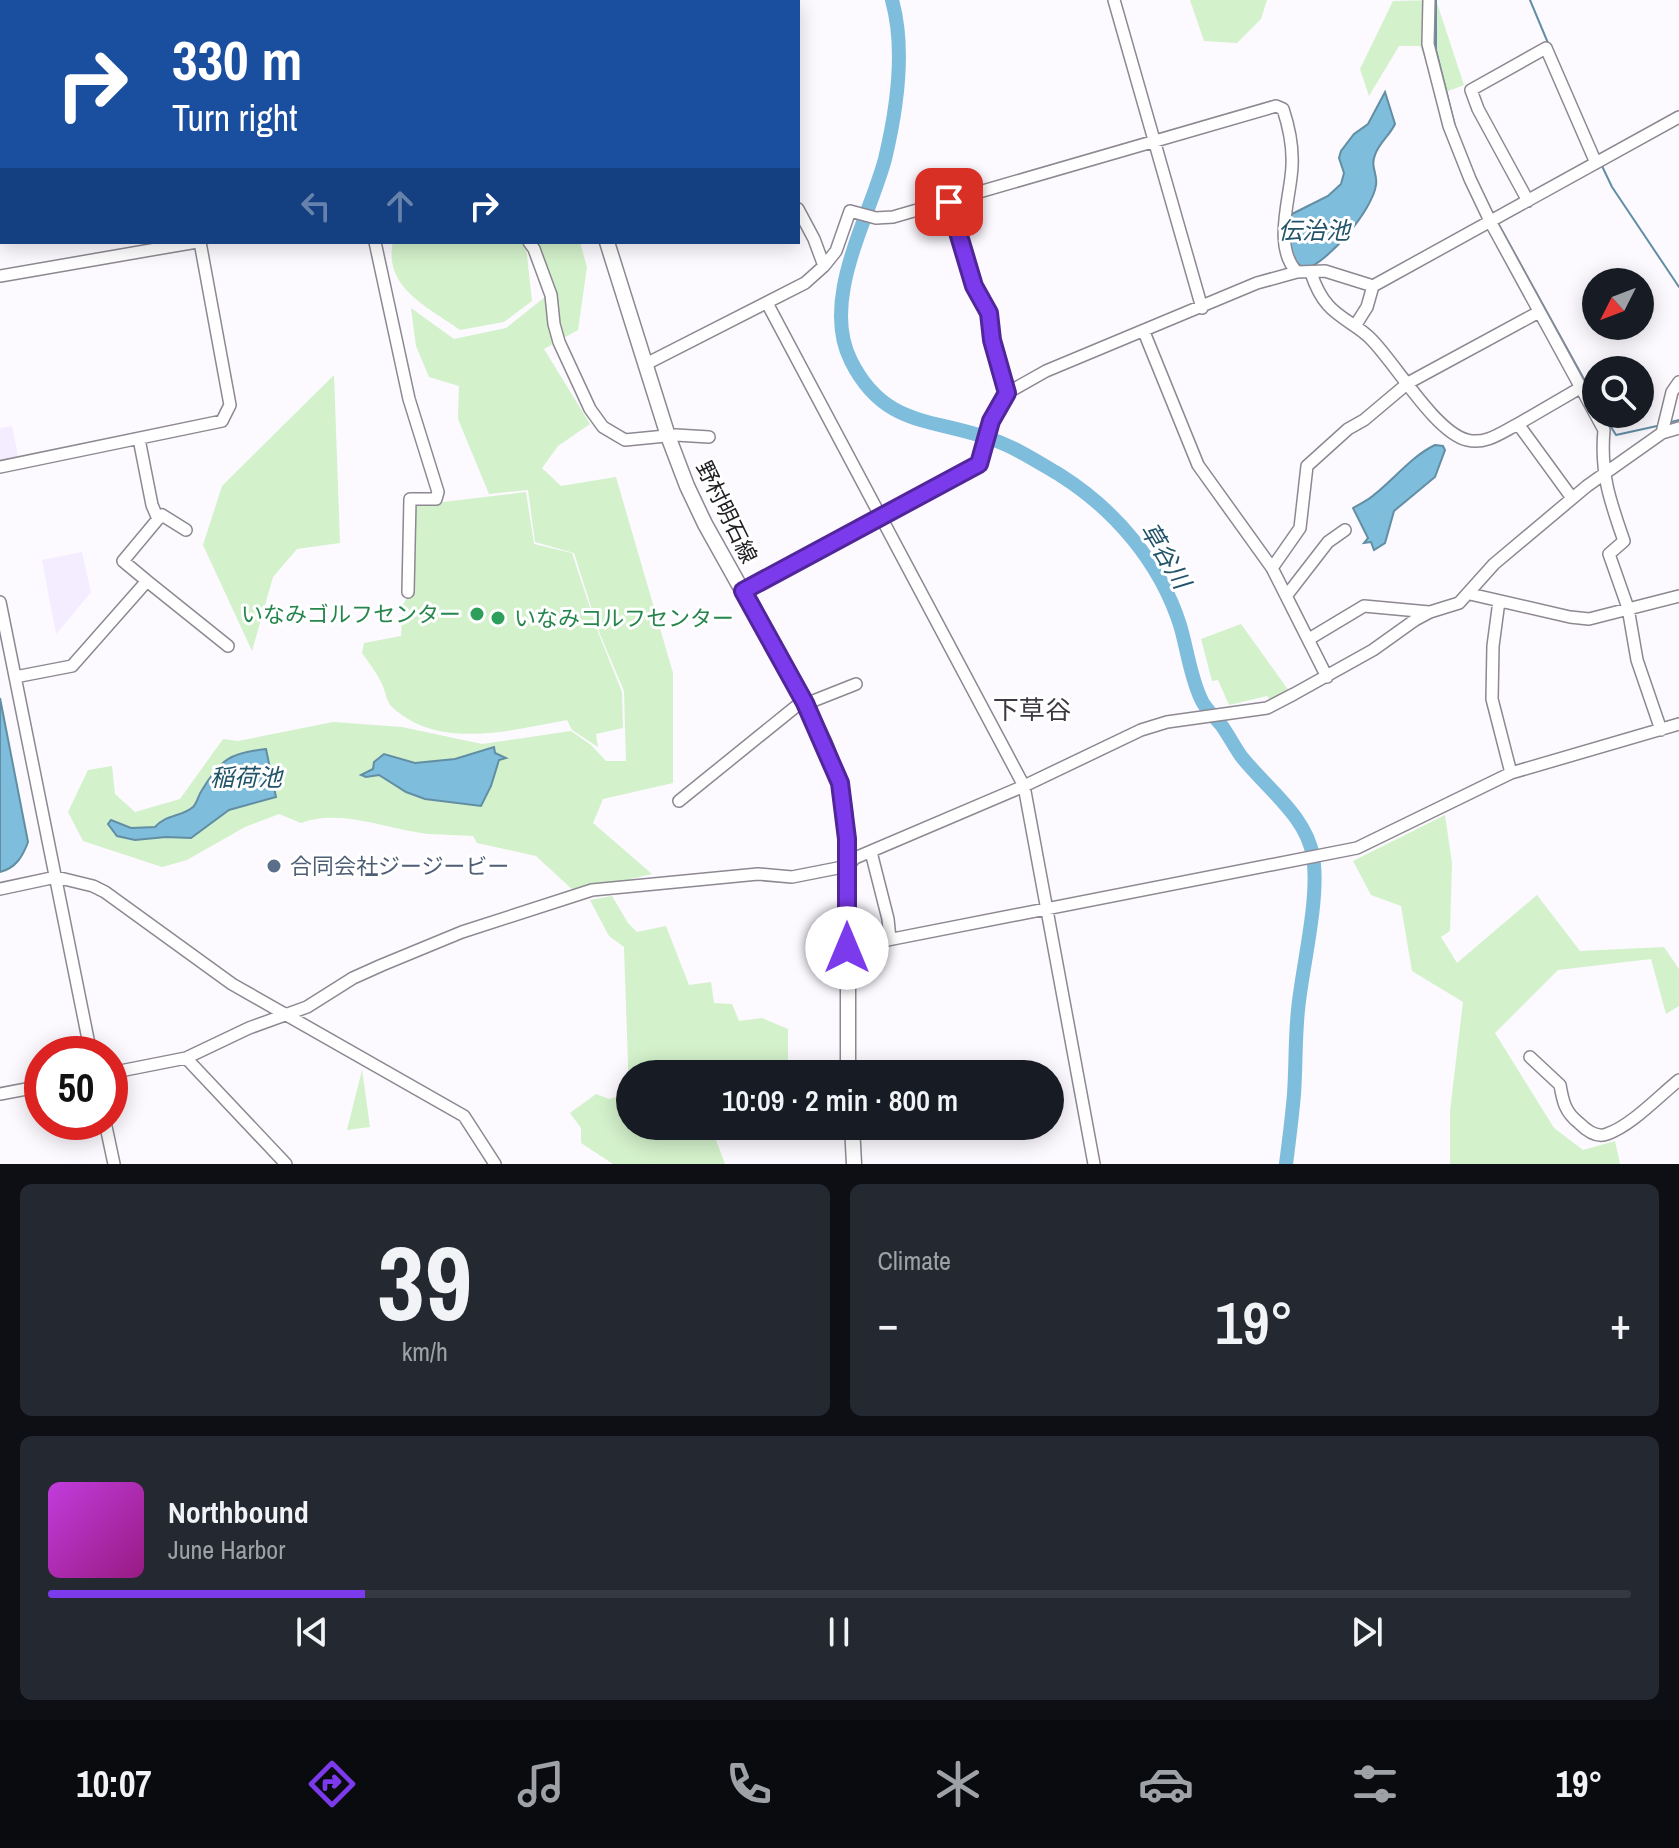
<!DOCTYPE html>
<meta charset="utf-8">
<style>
:root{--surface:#171b24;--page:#242831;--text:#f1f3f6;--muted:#9ea1a6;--line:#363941;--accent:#7c3aed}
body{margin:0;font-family:"Archivo Narrow","Noto Sans JP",sans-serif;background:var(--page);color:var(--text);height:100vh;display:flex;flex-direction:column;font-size:30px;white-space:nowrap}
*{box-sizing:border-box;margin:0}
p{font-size:26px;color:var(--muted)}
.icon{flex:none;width:44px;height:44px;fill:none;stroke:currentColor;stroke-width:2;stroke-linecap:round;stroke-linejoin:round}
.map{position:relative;height:1164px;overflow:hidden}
.sheet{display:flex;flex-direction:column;gap:20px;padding:20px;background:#0d0f14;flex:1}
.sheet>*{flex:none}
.banner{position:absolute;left:0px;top:0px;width:800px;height:244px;box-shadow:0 4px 20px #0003;background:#1a4fa0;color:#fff;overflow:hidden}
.needle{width:52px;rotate:228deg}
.tools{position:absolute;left:1582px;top:268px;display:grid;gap:16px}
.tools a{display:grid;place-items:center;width:72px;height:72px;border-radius:50%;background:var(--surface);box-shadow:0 4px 20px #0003;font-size:40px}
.speed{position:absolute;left:24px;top:1036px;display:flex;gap:16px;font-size:40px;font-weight:700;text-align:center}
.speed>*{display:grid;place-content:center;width:104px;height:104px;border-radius:50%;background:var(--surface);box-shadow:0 4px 20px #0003;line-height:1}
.speed .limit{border:12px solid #d22;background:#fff;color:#111}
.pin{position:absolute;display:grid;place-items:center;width:68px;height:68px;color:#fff;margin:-34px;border-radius:16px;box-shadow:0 4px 12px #0006}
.me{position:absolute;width:88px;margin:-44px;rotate:0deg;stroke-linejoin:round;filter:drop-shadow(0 0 6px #0008)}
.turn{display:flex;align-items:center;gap:28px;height:168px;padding:0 40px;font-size:36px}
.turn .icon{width:104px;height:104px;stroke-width:2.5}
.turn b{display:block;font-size:56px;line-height:68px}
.lanes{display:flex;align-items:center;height:76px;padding:0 40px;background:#0003;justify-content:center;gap:40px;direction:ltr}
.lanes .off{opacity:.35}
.big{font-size:60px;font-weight:600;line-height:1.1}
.sheet .tile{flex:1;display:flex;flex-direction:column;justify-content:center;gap:12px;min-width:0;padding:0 28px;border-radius:12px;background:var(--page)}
.sheet .dial{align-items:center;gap:0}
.dial b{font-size:104px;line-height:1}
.song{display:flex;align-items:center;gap:24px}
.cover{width:96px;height:96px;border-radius:12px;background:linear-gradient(135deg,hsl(290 70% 55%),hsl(310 70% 35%))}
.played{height:8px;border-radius:4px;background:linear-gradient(90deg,var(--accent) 20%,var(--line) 20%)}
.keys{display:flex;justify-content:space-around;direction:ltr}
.heat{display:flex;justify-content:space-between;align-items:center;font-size:44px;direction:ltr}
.sheet .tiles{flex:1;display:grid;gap:20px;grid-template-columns:1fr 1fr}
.tile:last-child{grid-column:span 2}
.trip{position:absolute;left:616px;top:1060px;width:448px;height:80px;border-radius:40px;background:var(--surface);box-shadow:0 4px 20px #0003;font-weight:600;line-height:80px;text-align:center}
.tab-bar{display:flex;height:128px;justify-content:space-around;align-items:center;background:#090b0e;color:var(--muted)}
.tab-bar .icon{width:56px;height:56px}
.tab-bar .current{color:var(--accent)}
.tab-bar b{font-size:36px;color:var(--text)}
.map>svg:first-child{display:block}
.industrial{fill:#f3edff}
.green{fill:#d3f1cb}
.water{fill:#7ebddb;stroke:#628ea4;stroke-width:2}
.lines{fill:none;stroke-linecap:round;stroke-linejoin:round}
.stream{stroke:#628ea4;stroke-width:2}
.river{stroke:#7ebddb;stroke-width:14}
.minor-casing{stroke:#8d8891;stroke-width:14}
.major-casing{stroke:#8d8891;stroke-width:17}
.minor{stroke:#fff;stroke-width:11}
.major{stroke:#fff;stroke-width:14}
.route-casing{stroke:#51269a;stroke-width:20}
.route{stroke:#7c3aed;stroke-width:14}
.leisure-dot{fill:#2e9e5b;stroke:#fff;stroke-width:3}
.service-dot{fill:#5c6f8a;stroke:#fff;stroke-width:3}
.labels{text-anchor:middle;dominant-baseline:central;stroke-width:6;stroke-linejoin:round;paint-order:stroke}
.street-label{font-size:22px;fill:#222023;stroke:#fff}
.leisure-label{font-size:22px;fill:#27864d;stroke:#fff;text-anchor:end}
.service-label{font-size:22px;fill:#4e5e75;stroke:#fff;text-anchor:start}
.water-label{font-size:24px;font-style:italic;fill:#215369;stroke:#fff}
.quarter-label{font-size:26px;fill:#3e3941;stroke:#fff}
</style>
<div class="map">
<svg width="1679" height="1164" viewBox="0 0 1679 1164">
<rect width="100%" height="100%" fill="#fcf9ff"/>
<path class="industrial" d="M12 426 19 461 0 465V428Z
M82 552 91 592 56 634 42 560Z"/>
<path class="green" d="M1190 0H1267L1261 19 1237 43 1204 41Z
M1436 0 1464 85 1438 95 1420 46H1399L1369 96 1360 69 1393 1Z
M393 242H522L526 246 532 301 504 322 460 330C428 307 383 288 393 242Z
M535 242H580L587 267 578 330 544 349 590 424 558 446 542 468 561 486 616 477 673 673V783L603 799 593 823 652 874 575 892 536 856 477 843 473 836C458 835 444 835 429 834 388 830 341 808 301 823L279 814 245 827 187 860 162 867 83 841 68 812 88 770 112 766 115 794 135 812 180 799 223 739 238 741 333 722 402 727 482 744 571 731 591 745 606 761H626L624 691 599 632 574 553 535 542 528 490 489 494 458 419 459 386 429 377 416 346 411 308 454 339 506 328 555 289Z
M334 375 340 543 297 549 273 577 252 651 203 545 222 486Z
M526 492 534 544 572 553 598 632 622 692 623 728 596 734 598 747 572 730 567 720C511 730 439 751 392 707 386 701 386 692 382 684 377 673 369 663 362 653L364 643 401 636 403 604 411 592 413 511 418 505Z
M1241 624 1289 691 1272 702 1267 696 1229 705 1218 680 1212 681 1201 639Z
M1445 815 1452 863 1450 931 1441 937 1457 963 1537 895 1580 951 1664 947 1679 969V1006L1666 1014 1651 959 1558 970 1495 1033 1554 1128 1583 1150 1615 1141 1620 1164H1450V1111L1463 1002 1412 971 1401 906 1371 895 1353 861Z
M612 896 628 923 637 932 666 926 689 985 711 982 714 1003 732 1004 739 1021 762 1018 788 1029V1062L771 1066 768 1074H630V1126H716L713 1132 725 1164H613L581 1143V1128L570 1113 596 1094 609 1099 629 1093 624 947 609 936 590 900Z
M362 1069 370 1127 347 1130 362 1070Z"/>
<path class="water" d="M1385 92 1395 124C1390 135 1379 143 1375 155 1370 167 1378 174 1376 185 1373 209 1328 263 1305 269 1284 257 1289 235 1290 215L1328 196 1341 184 1344 173 1339 158 1341 151 1354 134 1368 124Z
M1435 445 1443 446 1445 450 1435 477 1394 511 1385 543 1374 550 1371 542 1364 543 1368 538 1353 508C1361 503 1369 500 1375 494 1395 478 1412 456 1435 445Z
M0 698 28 842C23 856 16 868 0 872Z
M494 747 495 753 506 758 499 760 491 786 481 806 425 799 406 792 379 775 366 777 361 775 373 769 374 762 384 754 415 763 455 759Z
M266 749 276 797 229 810 191 838 166 837 135 840 117 836 108 824 111 820 131 828 155 827C166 814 182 817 193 807 197 803 198 796 202 790 221 759 230 753 266 749Z"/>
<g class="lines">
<path class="stream" d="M1436 0V50L1456 130
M1530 0 1548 43
M1602 166 1612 187 1679 287
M1498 223 1596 401
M1603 414 1616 435 1657 426
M1671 422 1679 420"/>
<path class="river" d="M892 0C906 50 897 109 885 159 869 219 820 300 851 361 884 427 932 418 991 439 1015 447 1038 462 1060 475 1114 509 1160 562 1180 625 1187 648 1190 676 1201 699 1205 709 1216 718 1222 726 1229 736 1234 746 1241 756 1265 787 1307 816 1313 857 1320 898 1302 967 1298 1010 1295 1038 1296 1066 1294 1094 1292 1118 1289 1141 1286 1164"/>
<g class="minor-casing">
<path id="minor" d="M684 0 685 2
M1114 0 1202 308
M1429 0 1428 44 1449 126 1470 179 1491 223 1604 430C1600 473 1610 501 1624 541L1609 554 1628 608 1637 660 1661 730
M509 2V0
M1528 201 1478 109 1471 90 1546 48 1596 163
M949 202 974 286 989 313 992 340 1007 393
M375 242 409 399 438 492 436 499H410L408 592
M529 242 534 249 551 295 554 324 559 342 590 409 603 427 625 440 676 435 709 437
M824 266 836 251 850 211 876 218 893 217 1276 106 1283 109C1289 127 1293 147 1292 166 1291 197 1272 246 1297 272
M1311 273C1315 285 1319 295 1328 305 1340 319 1359 326 1371 339 1396 364 1435 432 1467 440 1486 445 1502 432 1518 424L1572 498
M0 276 197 242
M767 303 1024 786 1094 1164
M1355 326 1367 307 1373 286
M1144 332 1198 465 1272 568 1327 677
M646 364 805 283 824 266 814 239 798 209
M1518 424 1580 388
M1662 433 1672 392 1679 382
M0 467 222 421 230 405 200 242
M158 519 162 515 186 530
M1272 568 1300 528 1307 466 1348 429 1364 420 1408 383 1539 312
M147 581 228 646
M743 591 979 464C986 439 991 414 1007 393L1046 371 1257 283 1297 272 1325 271 1373 286 1679 117
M1470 594 1570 617 1589 619 1679 596
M1287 595 1328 542 1345 530
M1499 601 1493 646 1492 699 1511 773
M0 602 91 1054
M1309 639 1364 606 1429 612
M15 677 72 666 147 581 123 561 158 519 152 505 139 439
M679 801 799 704 813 701 856 684
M871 852 888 919 890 939
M0 889 56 877 93 886 105 892 232 984 464 1116 495 1164
M847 948 1357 848 1511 773 1679 724
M1530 1057 1560 1085C1563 1102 1565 1112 1579 1123 1586 1130 1597 1138 1607 1134 1631 1126 1659 1096 1679 1080
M186 1058 286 1164
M110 1073 186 1058 249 1028 307 1007 353 978 382 965 462 932 592 890 758 874 792 877 848 866 855 858 1024 786 1141 730 1167 722 1267 708 1294 694 1373 650 1415 620 1430 612 1459 603 1494 564 1587 486 1662 433 1679 428
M0 1094 42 1086
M105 1122 114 1164"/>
</g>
<g class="major-casing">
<path id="major" d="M568 0V2
M607 242 668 436 687 486 705 524 805 703 825 744 840 783 845 813 848 866V1074
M852 1126 854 1164"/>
</g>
<use href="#minor" class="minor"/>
<use href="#major" class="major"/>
</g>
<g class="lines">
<g class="route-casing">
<path id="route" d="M847 948V839L840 783 805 703 743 591 979 464 991 421 1007 393 992 340 989 313 974 286 949 202"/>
</g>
<use href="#route" class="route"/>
</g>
<g class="leisure-dot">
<circle cx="477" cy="614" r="8"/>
<circle cx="498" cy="618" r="8"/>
</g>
<circle class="service-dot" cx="274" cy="866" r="8"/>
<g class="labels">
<g class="street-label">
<text transform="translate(727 512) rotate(64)">野村明石線</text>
</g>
<g class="leisure-label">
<text x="461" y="614">いなみゴルフセンター</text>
<text x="514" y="618" text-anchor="start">いなみコルフセンター</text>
</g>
<g class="service-label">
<text x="290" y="866">合同会社ジージービー</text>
</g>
<g class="water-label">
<text x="1314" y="230">伝治池</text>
<text transform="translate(1166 555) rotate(59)">草谷川</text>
<text x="246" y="777">稲荷池</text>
</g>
<g class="quarter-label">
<text x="1032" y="709">下草谷</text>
</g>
</g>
</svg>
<div class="tools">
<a><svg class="needle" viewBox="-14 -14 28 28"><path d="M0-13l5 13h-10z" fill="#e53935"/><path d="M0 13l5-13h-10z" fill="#9ea1a6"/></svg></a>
<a><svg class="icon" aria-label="search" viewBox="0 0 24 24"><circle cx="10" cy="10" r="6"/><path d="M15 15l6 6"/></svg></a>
</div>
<div class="speed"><div class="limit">50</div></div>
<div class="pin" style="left:949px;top:202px;background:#d93025"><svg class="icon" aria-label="arrive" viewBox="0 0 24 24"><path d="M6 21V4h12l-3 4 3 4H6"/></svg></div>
<svg class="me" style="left:847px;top:948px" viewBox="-20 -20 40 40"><circle r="19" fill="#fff"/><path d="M0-13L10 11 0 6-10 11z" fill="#7c3aed"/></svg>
<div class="trip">10:09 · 2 min · 800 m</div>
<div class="banner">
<div class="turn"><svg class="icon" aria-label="right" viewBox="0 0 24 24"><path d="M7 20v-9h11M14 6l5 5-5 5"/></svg><div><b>330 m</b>Turn right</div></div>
<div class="lanes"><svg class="icon off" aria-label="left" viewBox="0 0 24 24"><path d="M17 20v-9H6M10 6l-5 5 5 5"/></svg><svg class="icon off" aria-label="ahead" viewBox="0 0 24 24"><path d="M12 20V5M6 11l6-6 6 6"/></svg><svg class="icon" aria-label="right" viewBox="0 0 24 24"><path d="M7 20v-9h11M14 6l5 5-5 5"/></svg></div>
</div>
</div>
<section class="sheet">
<div class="tiles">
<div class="tile dial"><b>39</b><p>km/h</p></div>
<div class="tile"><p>Climate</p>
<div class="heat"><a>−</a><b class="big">19°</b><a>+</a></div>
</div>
<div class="tile">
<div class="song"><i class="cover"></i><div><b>Northbound</b><p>June Harbor</p></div></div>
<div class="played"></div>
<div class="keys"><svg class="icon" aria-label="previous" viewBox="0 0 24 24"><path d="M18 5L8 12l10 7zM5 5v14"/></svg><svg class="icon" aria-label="pause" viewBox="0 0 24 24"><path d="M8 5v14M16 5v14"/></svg><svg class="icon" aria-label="next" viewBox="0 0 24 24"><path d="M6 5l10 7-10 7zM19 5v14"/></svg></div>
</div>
</div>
</section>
<nav class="tab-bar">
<b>10:07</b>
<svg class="icon current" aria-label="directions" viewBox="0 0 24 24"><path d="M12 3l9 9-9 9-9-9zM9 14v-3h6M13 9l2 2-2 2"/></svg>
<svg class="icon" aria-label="music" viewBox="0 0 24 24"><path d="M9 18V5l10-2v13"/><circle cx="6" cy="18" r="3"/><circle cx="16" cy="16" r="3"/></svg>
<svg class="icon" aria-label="phone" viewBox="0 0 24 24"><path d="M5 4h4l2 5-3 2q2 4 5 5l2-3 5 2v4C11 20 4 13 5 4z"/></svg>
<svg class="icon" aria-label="climate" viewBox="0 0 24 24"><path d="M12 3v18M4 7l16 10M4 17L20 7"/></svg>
<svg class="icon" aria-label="car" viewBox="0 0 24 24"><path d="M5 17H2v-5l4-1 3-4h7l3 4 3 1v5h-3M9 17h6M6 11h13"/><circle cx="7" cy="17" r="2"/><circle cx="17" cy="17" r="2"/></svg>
<svg class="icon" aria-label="filters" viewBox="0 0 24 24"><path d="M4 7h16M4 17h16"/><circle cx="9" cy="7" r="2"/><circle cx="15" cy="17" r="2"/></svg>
<b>19°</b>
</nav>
